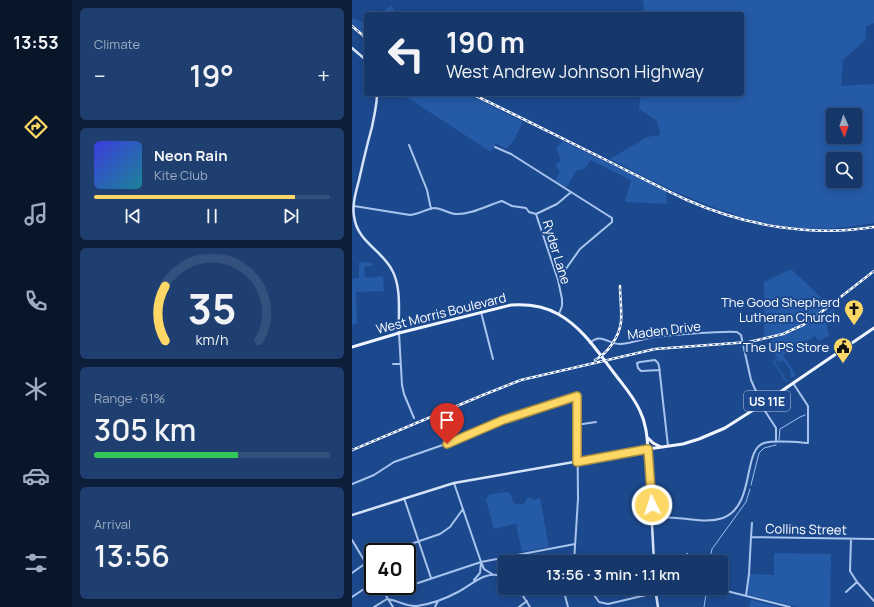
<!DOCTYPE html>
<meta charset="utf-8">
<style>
:root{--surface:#15376a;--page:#1e3f70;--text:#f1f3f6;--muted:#9dacc1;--line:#34517e;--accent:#fed866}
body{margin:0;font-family:Manrope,sans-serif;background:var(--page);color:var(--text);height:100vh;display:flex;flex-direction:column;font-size:15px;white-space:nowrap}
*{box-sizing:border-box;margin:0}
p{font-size:13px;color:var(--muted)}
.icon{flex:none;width:22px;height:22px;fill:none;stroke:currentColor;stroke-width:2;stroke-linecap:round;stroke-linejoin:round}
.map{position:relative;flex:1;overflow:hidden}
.drawer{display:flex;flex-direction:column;gap:8px;padding:8px;background:#0c1e3a;width:280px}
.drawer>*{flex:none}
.guide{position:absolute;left:12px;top:12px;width:380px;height:84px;border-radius:4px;box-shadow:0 2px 10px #0003,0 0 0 1px var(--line);background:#15376a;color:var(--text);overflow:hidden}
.needle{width:26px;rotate:177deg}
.buttons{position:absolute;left:474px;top:108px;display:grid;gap:8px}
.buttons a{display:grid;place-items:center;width:36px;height:36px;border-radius:4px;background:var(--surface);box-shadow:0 2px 10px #0003,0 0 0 1px var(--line);font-size:20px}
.speed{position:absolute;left:12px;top:543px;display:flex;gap:8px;font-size:20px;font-weight:700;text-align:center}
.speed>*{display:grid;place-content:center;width:52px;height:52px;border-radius:50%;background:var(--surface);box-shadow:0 2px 10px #0003,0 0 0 1px var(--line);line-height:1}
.speed .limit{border:2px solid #111;border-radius:6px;background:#fff;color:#111}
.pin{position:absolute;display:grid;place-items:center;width:34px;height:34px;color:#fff;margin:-41px -17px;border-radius:50% 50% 50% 0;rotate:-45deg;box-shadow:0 0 4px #0007}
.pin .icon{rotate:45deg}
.me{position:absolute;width:44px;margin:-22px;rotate:356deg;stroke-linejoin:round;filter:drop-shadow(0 0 3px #0008)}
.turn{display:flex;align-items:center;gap:14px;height:84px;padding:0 16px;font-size:18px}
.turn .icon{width:52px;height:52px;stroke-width:2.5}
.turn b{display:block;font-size:28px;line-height:34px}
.big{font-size:30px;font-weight:600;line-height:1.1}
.drawer .widget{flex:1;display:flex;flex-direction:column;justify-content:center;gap:6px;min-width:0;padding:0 14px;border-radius:6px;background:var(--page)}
.drawer .dial{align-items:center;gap:0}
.dial svg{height:104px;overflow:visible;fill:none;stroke:var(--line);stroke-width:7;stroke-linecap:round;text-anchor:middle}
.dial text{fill:var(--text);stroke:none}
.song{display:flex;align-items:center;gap:12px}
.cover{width:48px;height:48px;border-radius:6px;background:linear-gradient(135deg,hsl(240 70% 55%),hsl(190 70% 35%))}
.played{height:4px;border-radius:2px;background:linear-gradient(90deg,var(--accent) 85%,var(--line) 85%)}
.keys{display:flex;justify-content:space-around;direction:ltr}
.heat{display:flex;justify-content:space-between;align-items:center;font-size:22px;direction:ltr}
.charge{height:6px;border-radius:3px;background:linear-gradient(90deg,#34c759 61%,var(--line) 0)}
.trip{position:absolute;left:146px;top:555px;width:230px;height:40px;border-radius:4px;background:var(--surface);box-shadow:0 2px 10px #0003,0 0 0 1px var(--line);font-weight:600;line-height:40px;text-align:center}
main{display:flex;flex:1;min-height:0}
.dock{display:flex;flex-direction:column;width:72px;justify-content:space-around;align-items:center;background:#08162a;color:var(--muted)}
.dock .icon{width:28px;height:28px}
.dock .active{color:var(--accent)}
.dock b{font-size:18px;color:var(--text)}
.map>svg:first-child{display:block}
.green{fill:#255aa7;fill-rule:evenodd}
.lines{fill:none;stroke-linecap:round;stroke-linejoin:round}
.stream{stroke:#9cc0f0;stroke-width:1}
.street{stroke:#a9c5ee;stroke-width:2}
.secondary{stroke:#d6e4fa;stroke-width:2.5}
.primary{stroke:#f0f5ff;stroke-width:3}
.rail-casing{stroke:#fff;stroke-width:2.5}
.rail{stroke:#1c498e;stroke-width:1;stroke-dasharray:3;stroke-linecap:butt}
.route-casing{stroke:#a58c42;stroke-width:10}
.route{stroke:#fed866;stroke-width:7}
.labels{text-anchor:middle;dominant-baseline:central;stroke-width:4;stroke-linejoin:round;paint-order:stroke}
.shield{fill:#1c498e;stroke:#bbc8dd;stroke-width:1}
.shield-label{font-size:12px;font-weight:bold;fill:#fff}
.street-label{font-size:13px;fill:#fff;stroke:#1c498e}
.poi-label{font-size:13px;fill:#fff;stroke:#1c498e;text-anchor:end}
</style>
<main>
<nav class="dock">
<b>13:53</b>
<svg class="icon active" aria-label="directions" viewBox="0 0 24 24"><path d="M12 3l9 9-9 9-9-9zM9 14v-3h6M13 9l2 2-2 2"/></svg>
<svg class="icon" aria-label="music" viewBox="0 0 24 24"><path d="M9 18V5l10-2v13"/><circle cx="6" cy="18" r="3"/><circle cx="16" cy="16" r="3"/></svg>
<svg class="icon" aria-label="phone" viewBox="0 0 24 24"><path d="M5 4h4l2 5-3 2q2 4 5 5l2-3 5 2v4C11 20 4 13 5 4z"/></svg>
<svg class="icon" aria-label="climate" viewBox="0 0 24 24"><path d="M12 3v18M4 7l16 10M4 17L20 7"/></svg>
<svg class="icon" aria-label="car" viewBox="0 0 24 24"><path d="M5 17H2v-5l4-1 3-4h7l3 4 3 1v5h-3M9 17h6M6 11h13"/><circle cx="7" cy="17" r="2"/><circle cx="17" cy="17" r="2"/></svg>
<svg class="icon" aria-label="filters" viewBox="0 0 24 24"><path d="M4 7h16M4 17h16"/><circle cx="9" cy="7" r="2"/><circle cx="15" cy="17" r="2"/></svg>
</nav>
<section class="drawer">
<div class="widget"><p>Climate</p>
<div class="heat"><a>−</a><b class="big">19°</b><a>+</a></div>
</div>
<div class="widget">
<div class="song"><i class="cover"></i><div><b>Neon Rain</b><p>Kite Club</p></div></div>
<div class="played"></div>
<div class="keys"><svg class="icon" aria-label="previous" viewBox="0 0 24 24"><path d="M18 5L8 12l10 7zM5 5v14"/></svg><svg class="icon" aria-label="pause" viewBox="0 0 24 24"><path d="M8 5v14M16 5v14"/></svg><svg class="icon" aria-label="next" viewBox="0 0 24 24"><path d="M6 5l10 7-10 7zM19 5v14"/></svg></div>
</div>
<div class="widget dial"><svg viewBox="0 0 100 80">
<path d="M14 69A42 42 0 1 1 86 69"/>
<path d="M14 69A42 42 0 0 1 14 27" stroke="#fed866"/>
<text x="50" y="56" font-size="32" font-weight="700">35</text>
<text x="50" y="72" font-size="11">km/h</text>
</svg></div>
<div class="widget"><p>Range · 61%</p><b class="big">305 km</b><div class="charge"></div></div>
<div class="widget"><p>Arrival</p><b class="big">13:56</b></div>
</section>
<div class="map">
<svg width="522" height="607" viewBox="0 0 522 607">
<rect width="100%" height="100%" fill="#1c498e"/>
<path class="green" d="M291 0H522V23L514 27 513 40 491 60 489 86 522 84V223C492 228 461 231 431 226 369 216 314 188 258 159L295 137 308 135 305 121 287 109 289 94H390V14H292ZM481 115H503V137H481ZM481 159H503V181H481Z
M39 5 45 14H29Z
M0 18 10 22 14 27V36L0 23Z
M50 94H116L171 122 162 140 154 149 144 143 139 152Z
M211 141 314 191 315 204 273 202 279 180 239 160 232 169 224 171 214 188 203 181 208 171 203 166 209 160 204 149Z
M7 262 21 263 20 266H14L12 268 13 277 18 278 31 276 32 291 4 292 5 323 0 325V279L7 278Z
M439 269 477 305 474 308C455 323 436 334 412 339V282Z
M482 309 483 314 474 320 477 336 467 341 463 336 453 342 452 340 431 355 444 375 439 378 438 370 431 360 427 362 426 360 423 362 430 374 433 375 432 377 434 380 435 379 436 380 434 382 421 362 426 358 423 355 419 340 444 331Z
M153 492 158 493C162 502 159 505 172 504L176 497 182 500 188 498 197 547 170 552 164 524 142 529 134 500 137 495Z
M422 553 479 554 478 607H446L396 595 398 574 422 575Z
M399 600 427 607H397Z"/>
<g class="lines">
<path class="stream" d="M427 440 428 429 448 417 453 415
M399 485 407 453 412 448 424 445
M357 562 360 549 394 502 398 489
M352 607 355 588"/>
<path class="street" d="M57 145 75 190 79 209
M143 147 159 154 260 218V222L228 249 206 280
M2 206 58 215C68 214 74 209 82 208 90 208 95 213 103 214 119 215 136 205 150 201L160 206 174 208 177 212 184 214
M184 214 206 280 210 299V306L207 314
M184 214 205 204 218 193
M129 312 141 359
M47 333 50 385 52 394 62 418
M238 343C249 332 257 345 269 344 280 343 291 339 302 337 318 335 333 334 348 333 361 333 373 331 385 332L389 335 399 380 403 389 412 403
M41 364H48
M308 370 289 371 286 368 285 363 288 362 303 360 306 363 307 366 316 446
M409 405 424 428V442
M224 425 244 422
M102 483 129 562 132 569 140 574
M0 484 22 475 42 462 105 440 151 420 225 396 226 499 222 562
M52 498 79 578
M301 518C309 518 317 517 325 518 341 519 356 523 371 518 404 505 390 450 412 443 424 440 443 442 456 443V406L441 383
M400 523 399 537 522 539
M499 539 498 571 505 582 522 601
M0 540 21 575
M42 552 44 549 88 534 98 527 111 509
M335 562V554
M364 562 365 558
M0 573 14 563
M122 580 128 573 129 563
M28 586 41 607
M166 588 178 607
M211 588 216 607
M237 588 247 602 256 604 324 588
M363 588 438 607
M494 592 505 582
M33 595 51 588 129 562 223 544
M394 596 397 574 399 537
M0 597 21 583
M35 599C45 600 54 607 65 606 79 604 93 599 106 592 121 584 134 569 153 577
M22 607 35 599
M83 607 86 601
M167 607 175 601"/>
<path class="secondary" d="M0 48 14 60
M25 94C25 105 22 116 20 127 15 145 11 162 7 180 4 192 0 204 2 216 5 242 30 250 40 270 50 288 46 313 47 333
M0 515 102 483 296 449 302 562
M303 588 306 607"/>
<path class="primary" d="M0 347 47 333 159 305C175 304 192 306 206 314 230 327 246 352 262 373 271 385 282 397 288 411 294 423 295 436 296 449L331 444 347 439 373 428 409 405 522 328
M296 438 301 443 309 447"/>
<g class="rail-casing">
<path id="rail" d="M0 26 14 38
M120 94C166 116 211 139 256 161 282 174 309 188 335 200 394 226 459 237 522 227
M243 360C256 353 267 337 269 322 270 310 268 298 268 286
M0 450 131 395 169 380 303 349 397 342 431 334 451 325 463 317 522 271"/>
</g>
<use href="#rail" class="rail"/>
</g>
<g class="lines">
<g class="route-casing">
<path id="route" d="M95 444 151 420 225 396V462L296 449 300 505"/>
</g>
<use href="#route" class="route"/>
</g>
<defs>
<g id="church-pin" transform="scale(1)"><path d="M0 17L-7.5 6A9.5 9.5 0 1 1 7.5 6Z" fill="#fed866" stroke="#1c498e"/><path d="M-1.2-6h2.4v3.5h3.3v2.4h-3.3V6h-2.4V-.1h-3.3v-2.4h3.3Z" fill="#111"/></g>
<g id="civic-pin" transform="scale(1)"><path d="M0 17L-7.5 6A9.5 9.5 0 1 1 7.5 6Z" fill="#fed866" stroke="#1c498e"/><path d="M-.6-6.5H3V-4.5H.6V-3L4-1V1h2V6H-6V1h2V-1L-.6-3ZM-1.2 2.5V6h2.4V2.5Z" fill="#111"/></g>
</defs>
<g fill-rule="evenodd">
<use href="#church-pin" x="502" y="309"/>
<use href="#civic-pin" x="491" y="347"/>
</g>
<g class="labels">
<rect class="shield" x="392" y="391" width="46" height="20" rx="3"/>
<g class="shield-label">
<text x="415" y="401">US 11E</text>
</g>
<g class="street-label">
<text transform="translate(205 252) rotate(73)">Ryder Lane</text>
<text transform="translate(89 313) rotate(-14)">West Morris Boulevard</text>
<text transform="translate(312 330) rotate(-7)">Maden Drive</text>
<text transform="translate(454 529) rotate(1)">Collins Street</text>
</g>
<g class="poi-label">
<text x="488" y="302">The Good Shepherd<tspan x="488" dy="15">Lutheran Church</tspan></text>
<text x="477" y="347">The UPS Store</text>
</g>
</g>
</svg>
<div class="buttons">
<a><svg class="needle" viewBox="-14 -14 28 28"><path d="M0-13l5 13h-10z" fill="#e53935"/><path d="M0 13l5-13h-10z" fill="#9dacc1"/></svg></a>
<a><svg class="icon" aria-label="search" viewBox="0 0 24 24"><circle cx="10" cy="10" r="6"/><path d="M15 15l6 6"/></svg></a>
</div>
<div class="speed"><div class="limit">40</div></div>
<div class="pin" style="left:95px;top:444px;background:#d93025"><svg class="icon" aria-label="arrive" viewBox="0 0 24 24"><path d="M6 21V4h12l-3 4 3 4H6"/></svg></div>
<svg class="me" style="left:300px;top:505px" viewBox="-20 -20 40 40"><circle r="17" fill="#fed866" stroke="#fff" stroke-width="3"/><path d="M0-11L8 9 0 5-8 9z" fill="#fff"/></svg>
<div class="trip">13:56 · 3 min · 1.1 km</div>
<div class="guide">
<div class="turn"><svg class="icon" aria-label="left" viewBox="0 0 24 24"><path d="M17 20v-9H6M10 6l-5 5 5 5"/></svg><div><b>190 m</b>West Andrew Johnson Highway</div></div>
</div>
</div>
</main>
